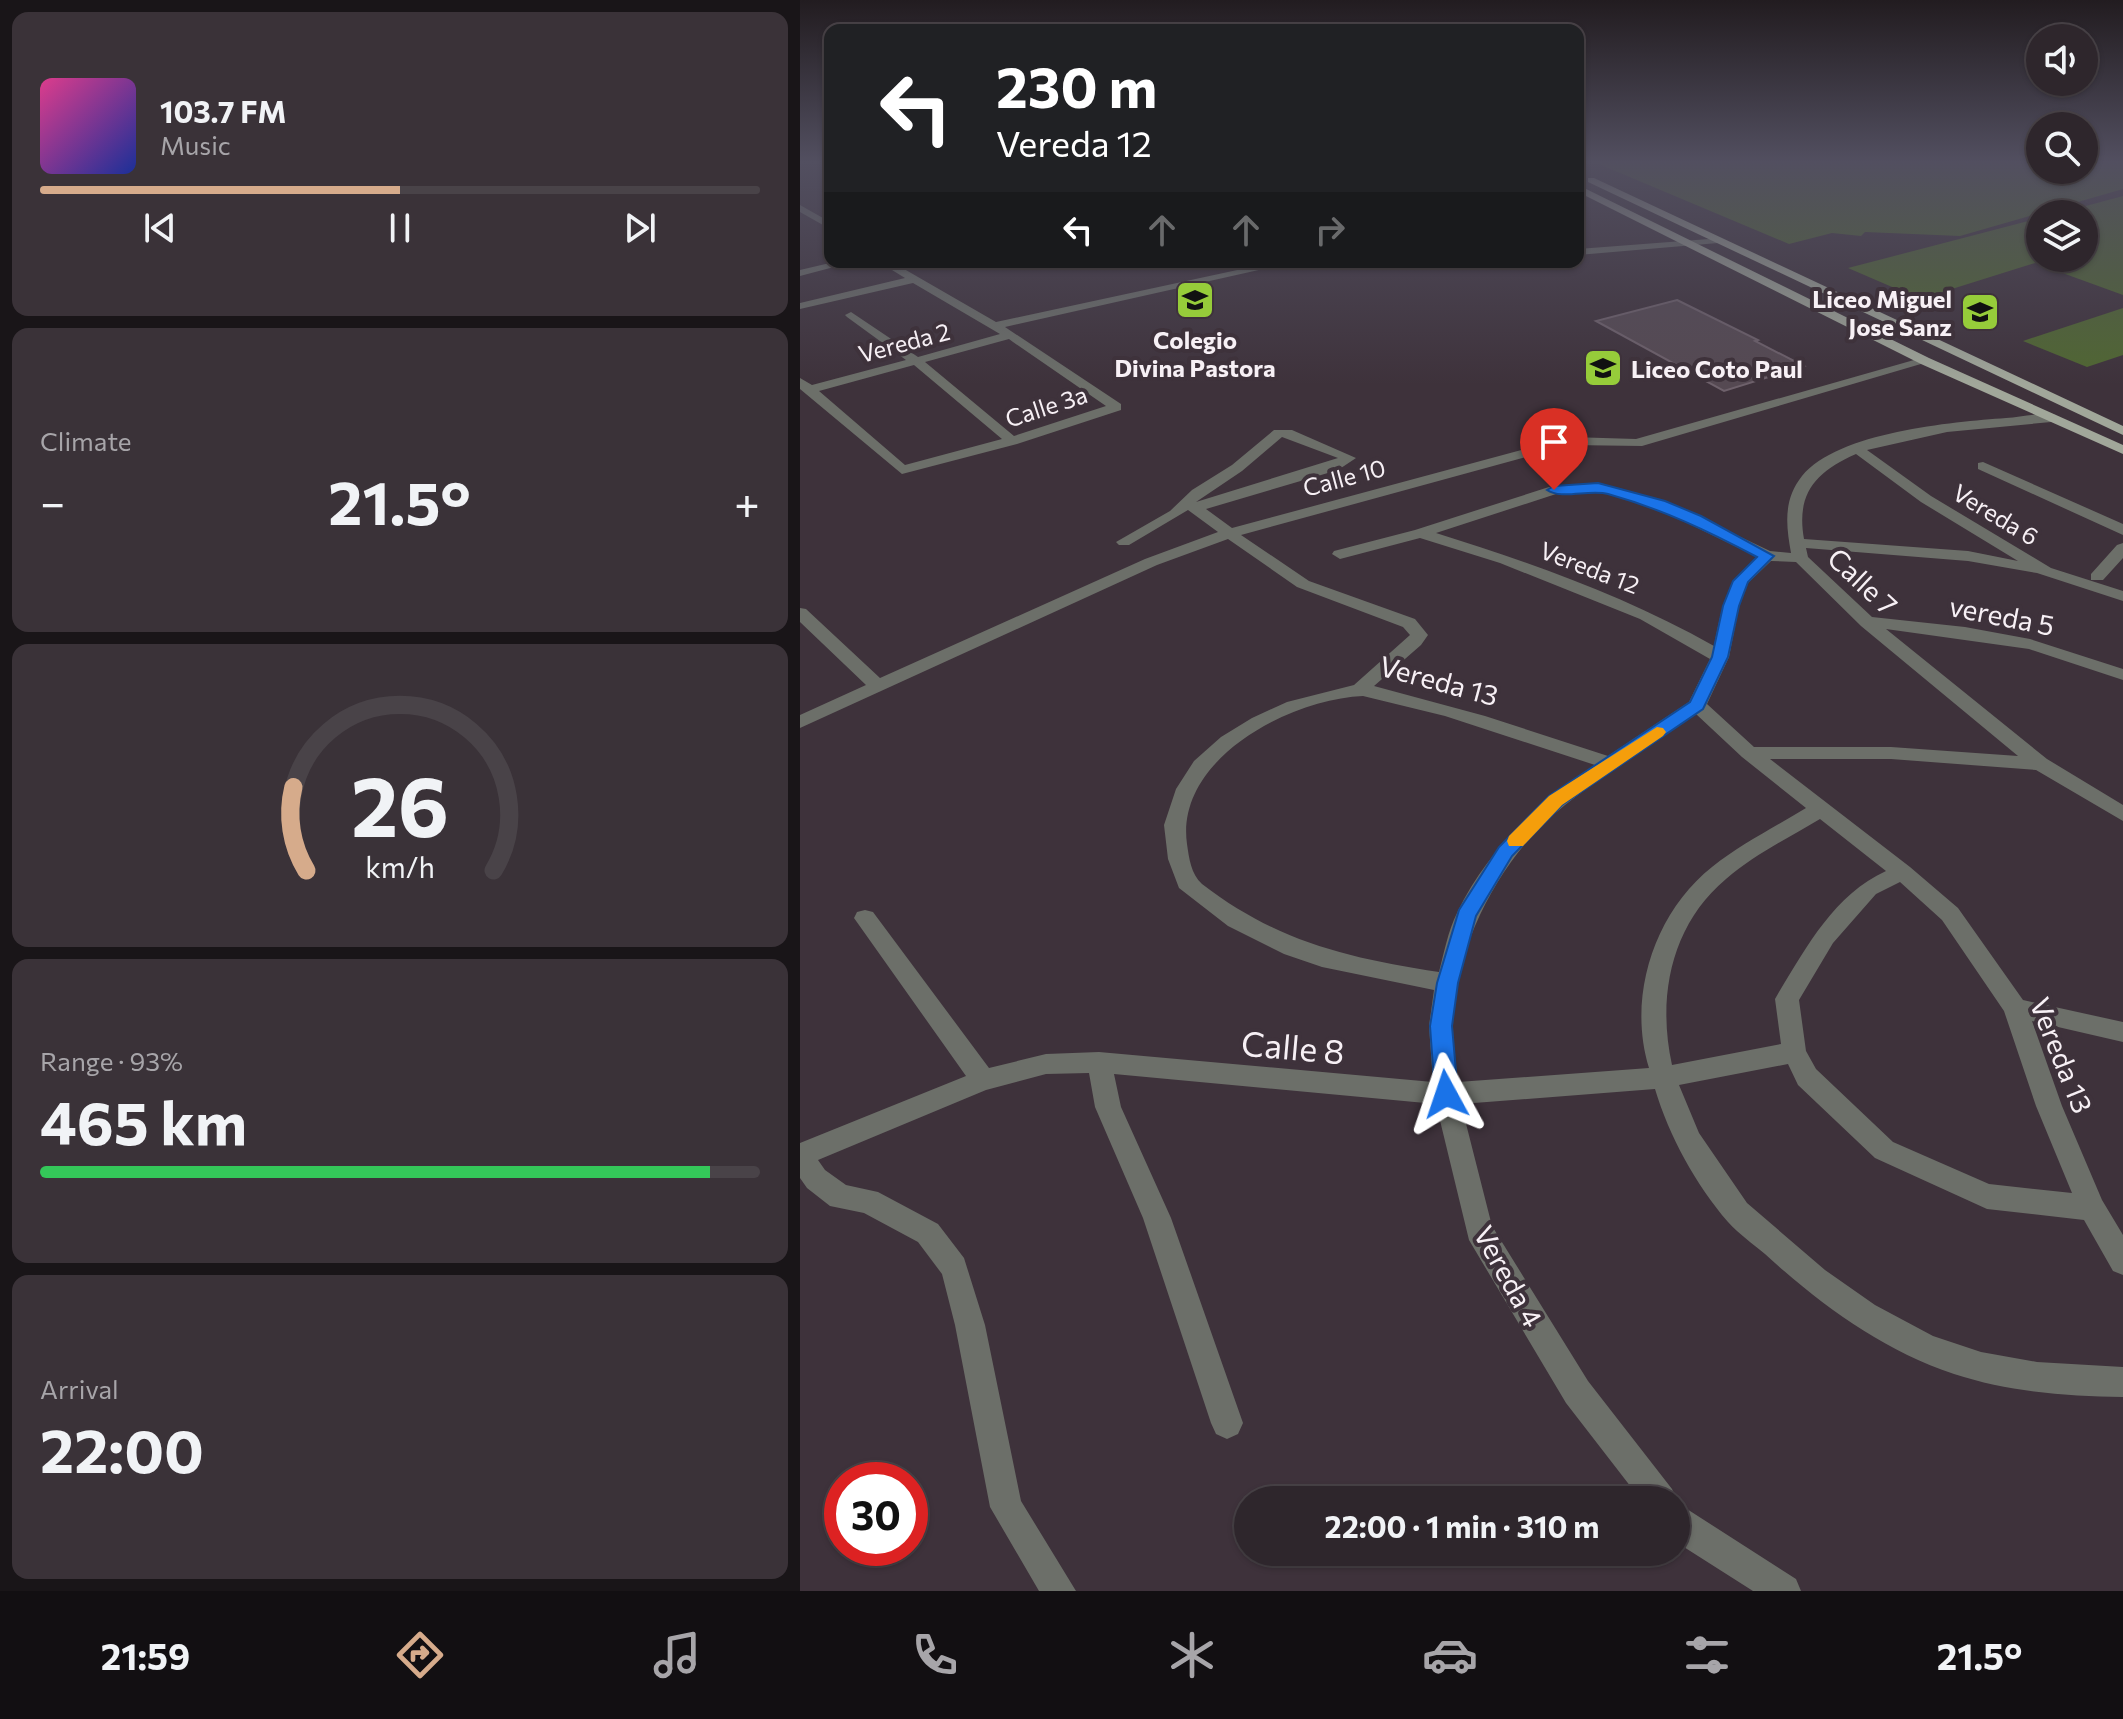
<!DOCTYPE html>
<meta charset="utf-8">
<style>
:root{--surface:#2e262c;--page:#3a3238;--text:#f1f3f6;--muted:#a7a5a9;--line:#494348;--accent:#d6ab8b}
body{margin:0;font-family:Commissioner,sans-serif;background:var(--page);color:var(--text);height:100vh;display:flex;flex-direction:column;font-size:30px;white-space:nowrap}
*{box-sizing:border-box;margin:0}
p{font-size:26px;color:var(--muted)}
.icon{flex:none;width:44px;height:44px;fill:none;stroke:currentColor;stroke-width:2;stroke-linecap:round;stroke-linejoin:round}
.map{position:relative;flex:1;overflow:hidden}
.side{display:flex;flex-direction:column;gap:12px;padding:12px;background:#191518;width:800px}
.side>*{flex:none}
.top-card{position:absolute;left:24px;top:24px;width:760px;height:244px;border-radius:16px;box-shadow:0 2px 6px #0004,0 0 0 2px var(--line);background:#202124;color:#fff;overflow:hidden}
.fabs{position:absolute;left:1226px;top:24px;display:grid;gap:16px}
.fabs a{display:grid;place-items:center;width:72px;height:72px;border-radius:50%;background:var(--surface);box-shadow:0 2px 6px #0004,0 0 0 2px var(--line);font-size:40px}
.speed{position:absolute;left:24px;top:1462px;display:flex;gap:16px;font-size:40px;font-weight:700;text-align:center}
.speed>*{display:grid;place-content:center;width:104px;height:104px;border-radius:50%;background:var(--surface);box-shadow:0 2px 6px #0004,0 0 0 2px var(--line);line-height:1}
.speed .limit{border:12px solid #d22;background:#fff;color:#111}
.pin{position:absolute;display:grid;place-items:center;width:68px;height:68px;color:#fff;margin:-82px -34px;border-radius:50% 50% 50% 0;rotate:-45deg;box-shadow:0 0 8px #0007}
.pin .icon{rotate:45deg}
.me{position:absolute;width:88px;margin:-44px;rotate:355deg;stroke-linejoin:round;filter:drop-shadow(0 0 6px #0008)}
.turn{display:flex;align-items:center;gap:28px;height:168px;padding:0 40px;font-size:36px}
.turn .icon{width:104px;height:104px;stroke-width:2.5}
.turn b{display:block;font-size:56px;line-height:68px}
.lanes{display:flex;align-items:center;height:76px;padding:0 40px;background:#0003;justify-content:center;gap:40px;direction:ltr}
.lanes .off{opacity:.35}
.big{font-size:60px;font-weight:700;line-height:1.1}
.side .tile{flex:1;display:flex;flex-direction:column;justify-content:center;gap:12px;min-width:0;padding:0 28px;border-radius:16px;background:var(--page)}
.side .dial{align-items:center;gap:0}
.dial svg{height:208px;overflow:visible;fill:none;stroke:var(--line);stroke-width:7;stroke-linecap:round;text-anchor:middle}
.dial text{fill:var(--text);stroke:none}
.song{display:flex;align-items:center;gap:24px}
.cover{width:96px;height:96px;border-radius:12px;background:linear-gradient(135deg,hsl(330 70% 55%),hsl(230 70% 35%))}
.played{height:8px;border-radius:4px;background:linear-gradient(90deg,var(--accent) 50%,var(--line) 50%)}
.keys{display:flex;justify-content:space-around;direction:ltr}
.heat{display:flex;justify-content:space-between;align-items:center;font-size:44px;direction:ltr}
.charge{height:12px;border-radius:6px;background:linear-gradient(90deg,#34c759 93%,var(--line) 0)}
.trip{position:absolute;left:434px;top:1486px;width:456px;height:80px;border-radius:40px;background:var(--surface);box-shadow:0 2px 6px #0004,0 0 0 2px var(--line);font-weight:700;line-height:80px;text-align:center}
.dock{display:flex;height:128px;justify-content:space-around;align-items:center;background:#120f12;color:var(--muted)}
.dock .icon{width:56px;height:56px}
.dock .selected{color:var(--accent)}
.dock b{font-size:36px;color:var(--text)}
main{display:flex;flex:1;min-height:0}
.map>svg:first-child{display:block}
.green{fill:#506731}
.building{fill:#554952;stroke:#6e616b;stroke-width:2}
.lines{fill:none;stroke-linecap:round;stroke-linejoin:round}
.street{fill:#6c6f69;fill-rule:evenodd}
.primary{fill:#a1a79a;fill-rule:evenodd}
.route{fill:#1a73e8;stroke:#114b97;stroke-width:2}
.slow{fill:#f59e0b}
.labels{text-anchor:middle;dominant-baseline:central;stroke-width:8;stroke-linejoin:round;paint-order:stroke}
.far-poi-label{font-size:24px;font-weight:bold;fill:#f7f0f5;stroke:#3e323b;text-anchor:end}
.far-street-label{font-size:24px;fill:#f7f0f5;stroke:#3e323b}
.street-label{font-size:28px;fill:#f7f0f5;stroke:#3e323b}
.near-street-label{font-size:34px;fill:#f7f0f5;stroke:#3e323b}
</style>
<main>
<section class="side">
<div class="tile">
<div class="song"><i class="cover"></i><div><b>103.7 FM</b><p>Music</p></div></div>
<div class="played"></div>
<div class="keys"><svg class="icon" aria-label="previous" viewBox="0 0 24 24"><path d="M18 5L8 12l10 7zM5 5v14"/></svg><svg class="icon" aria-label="pause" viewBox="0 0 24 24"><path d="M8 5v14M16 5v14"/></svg><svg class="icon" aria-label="next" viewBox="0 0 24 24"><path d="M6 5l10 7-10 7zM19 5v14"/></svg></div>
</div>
<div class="tile"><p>Climate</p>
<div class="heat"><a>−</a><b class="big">21.5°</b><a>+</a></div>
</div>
<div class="tile dial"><svg viewBox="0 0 100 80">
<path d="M14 69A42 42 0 1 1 86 69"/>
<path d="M14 69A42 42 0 0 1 9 37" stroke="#d6ab8b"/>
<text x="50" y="56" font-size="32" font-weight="700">26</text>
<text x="50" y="72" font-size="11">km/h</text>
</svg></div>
<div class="tile"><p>Range · 93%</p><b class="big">465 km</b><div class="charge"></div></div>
<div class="tile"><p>Arrival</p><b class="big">22:00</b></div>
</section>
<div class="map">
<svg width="1323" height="1591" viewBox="0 0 1323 1591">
<rect width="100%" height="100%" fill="#3e323b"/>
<path class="green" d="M794 162H1240V170H1284V162H1323V189L1160 236 1065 232 1061 236 1032 233 989 244Z
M1323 196V295L1235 263 1120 299 1048 268 1240 218V258H1284V214H1256Z
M1323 308V355L1287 367 1223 341Z"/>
<path class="building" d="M877 300 958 340 955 341 1004 366 924 391 796 321Z"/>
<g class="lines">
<path class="street" d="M0 205 30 222V229L0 212Z
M922 238V242L918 243 778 255V249Z
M34 262H53L0 276V270Z
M79 262H92L196 322 474 262H494L205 327 321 404V410L217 444 102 474 0 389V378L12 385 106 360 47 317 45 315 51 312 118 357 200 334 113 283 0 309V303L105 278ZM209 339 213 342 306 406 214 436 125 362ZM114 365 202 439 105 465 19 391Z
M1121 358 1131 361 842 446 770 445 441 535 509 581 615 619 628 635 621 645 574 686 685 716 808 756 889 702 910 659 840 619 700 563 620 538 540 559 532 554 534 551 615 530 749 487 798 483 865 501 970 551 991 553C986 525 983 500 1002 476 1038 432 1152 422 1206 418 1222 417 1240 412 1256 415V421L1251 422 1147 432 1067 450 1131 496 1251 568 1323 591V601L1237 573 1168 561 1006 548 1008 557 1072 617 1165 627 1230 639 1323 669V680L1229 649 1086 629 1247 759 1323 805V821L1236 770 1091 759H970L1110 867 1158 908 1223 1000 1323 1022V1042L1232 1021 1262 1106 1302 1200 1323 1235V1275L1313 1271 1284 1220 1187 1209 1075 1158 998 1085 988 1064 879 1085 899 1133 947 1203 1025 1270 1075 1305 1133 1336 1181 1352 1237 1362 1323 1367V1397C1266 1396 1209 1392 1154 1374 1082 1350 1021 1305 965 1254 953 1244 939 1234 928 1222 896 1185 869 1136 855 1089L661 1104 692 1226 788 1381 872 1489 877 1500 876 1502 996 1579 1001 1591H953L876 1542V1500H841L766 1403 669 1240 636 1104 314 1074 321 1107 371 1218 443 1423 438 1434 427 1439 416 1434 411 1423 343 1218 295 1107 289 1073 246 1074 186 1090 18 1160 25 1170 46 1185 78 1192 138 1224 164 1258 185 1325 221 1501 276 1591H239L190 1507 155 1325 142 1274 118 1242 64 1213 30 1206 7 1188 0 1178V1143L166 1076 54 918 57 912 65 910 73 912 189 1068 246 1054 299 1052 633 1082 629 1026 634 990 522 967 484 954 428 926 379 888 368 859 364 825 376 789 394 761 421 737 452 718 487 702 554 685 610 635 603 627 497 587 428 539 357 565 0 728V715L66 685 0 622V608L6 609 80 678 345 559 418 532 388 510 329 545H319L316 542 370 511 392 490 432 465 474 430H492L556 458 538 470 406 509 432 528 770 437 836 439ZM482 437 538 458 396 502 442 471ZM1056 454 1121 502 1218 561 1168 551 1004 539C996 494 1015 472 1056 454ZM798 491 855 507 957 557C924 589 923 603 914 646 825 596 732 563 636 533L756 494ZM971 561 996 562 1061 626 1218 756 1091 747H954L907 704 929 657 939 606 948 583ZM563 696 645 716 795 765C738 804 687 850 657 913 648 931 644 953 639 972 547 958 476 941 402 884 391 874 389 858 387 844 375 759 490 699 563 696ZM896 714 942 757 1006 808C975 827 941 844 912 867 854 913 827 997 849 1068L658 1082C656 1064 653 1046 653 1027 653 946 702 854 765 805 807 772 853 744 896 714ZM1020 819 1086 871C1035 894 1007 946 979 992L975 999 981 1044 872 1065C857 997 871 925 926 879 954 855 988 838 1020 819ZM1100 882 1142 920 1204 1011 1236 1106 1272 1193 1189 1184 1093 1142 1016 1069 1006 1051 999 1000 1033 943 1076 894Z
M1183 462 1323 524V535L1178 469V463Z
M1323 543V558L1303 580H1291V574L1317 545Z"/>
<path class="primary" d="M788 178H794L1323 426V435L788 182Z
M778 185 1129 358 1323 445V454L1121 364 778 192Z"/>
</g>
<linearGradient id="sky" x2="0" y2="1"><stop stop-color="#221c20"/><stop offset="0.42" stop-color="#524f60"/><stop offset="1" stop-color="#524f60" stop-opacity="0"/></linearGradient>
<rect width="1323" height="385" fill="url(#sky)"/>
<path class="route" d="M798 483 865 501 901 516 974 556 948 582 939 606 928 657 903 709 762 805 712 856 676 916 658 983 652 1026 658 1094 654 1101 646 1104 638 1101 635 1094 630 1026 637 983 659 910 699 847 749 796 890 702 912 657 923 606 933 581 957 557C908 531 862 509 808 494 790 489 761 500 747 490L754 486Z"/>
<path class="slow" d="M857 727 863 728 866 732 863 736 762 805 723 846H709L707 841 709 836 749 796Z"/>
<defs>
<g id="school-square" transform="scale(2)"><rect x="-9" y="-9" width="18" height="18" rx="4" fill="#96cc3a" stroke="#3e323b"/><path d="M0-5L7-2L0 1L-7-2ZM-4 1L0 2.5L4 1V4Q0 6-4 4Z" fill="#111"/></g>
</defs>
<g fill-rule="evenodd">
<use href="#school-square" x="395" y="300"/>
<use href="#school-square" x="1180" y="312"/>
<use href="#school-square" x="803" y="368"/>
</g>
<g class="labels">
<g class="far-poi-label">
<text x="1152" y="298">Liceo Miguel<tspan x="1152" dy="28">Jose Sanz</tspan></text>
<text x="395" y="339" text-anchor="middle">Colegio<tspan x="395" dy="28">Divina Pastora</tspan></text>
<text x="831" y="368" text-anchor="start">Liceo Coto Paul</text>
</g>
<g class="far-street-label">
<text transform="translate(104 342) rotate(-15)">Vereda 2</text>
<text transform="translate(246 406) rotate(-18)">Calle 3a</text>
<text transform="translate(544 477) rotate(-15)">Calle 10</text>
<text transform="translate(1196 514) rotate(31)">Vereda 6</text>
<text transform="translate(790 567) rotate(21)">Vereda 12</text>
</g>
<g class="street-label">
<text transform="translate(1063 581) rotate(43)">Calle 7</text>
<text transform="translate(1202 615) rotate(11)">vereda 5</text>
<text transform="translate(639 680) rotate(15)">Vereda 13</text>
<text transform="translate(1262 1055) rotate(68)">Vereda 13</text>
<text transform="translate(709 1276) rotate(61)">Vereda 4</text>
</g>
<g class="near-street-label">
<text transform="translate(493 1046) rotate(5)">Calle 8</text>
</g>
</g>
</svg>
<div class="fabs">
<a><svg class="icon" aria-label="sound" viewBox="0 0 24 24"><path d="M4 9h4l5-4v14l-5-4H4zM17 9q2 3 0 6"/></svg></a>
<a><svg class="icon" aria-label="search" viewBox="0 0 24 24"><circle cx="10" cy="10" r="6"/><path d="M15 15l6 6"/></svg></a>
<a><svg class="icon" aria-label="layers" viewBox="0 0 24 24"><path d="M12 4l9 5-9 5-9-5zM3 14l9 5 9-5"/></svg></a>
</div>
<div class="speed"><div class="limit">30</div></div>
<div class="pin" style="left:754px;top:490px;background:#d93025"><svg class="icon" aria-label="arrive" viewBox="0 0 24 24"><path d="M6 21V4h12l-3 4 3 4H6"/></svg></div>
<svg class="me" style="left:646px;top:1094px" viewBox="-20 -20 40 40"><path d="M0-17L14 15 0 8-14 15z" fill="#1a73e8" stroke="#fff" stroke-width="4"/></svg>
<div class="trip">22:00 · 1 min · 310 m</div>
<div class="top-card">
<div class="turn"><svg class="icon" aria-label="left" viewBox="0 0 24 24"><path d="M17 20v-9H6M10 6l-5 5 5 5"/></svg><div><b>230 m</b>Vereda 12</div></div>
<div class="lanes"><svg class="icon" aria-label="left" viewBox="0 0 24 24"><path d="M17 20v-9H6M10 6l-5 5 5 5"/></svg><svg class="icon off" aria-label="ahead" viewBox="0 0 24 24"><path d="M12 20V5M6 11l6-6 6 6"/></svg><svg class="icon off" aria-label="ahead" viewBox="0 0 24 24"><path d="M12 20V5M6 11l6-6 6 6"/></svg><svg class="icon off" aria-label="right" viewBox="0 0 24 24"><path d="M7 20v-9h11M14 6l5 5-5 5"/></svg></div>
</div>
</div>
</main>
<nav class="dock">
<b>21:59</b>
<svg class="icon selected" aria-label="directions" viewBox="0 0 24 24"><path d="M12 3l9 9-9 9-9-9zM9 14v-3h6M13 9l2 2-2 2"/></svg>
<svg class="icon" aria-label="music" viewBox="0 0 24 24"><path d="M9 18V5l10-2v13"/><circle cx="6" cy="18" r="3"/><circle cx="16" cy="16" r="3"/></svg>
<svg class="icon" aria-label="phone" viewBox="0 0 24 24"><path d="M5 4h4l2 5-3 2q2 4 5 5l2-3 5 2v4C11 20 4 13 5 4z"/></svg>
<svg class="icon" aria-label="climate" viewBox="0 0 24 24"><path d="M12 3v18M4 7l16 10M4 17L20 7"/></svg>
<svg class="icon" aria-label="car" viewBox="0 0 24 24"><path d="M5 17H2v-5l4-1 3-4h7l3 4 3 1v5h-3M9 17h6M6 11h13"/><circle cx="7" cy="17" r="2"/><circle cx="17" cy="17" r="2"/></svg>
<svg class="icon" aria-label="filters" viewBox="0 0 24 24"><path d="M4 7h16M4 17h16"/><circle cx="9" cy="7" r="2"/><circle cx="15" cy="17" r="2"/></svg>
<b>21.5°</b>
</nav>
